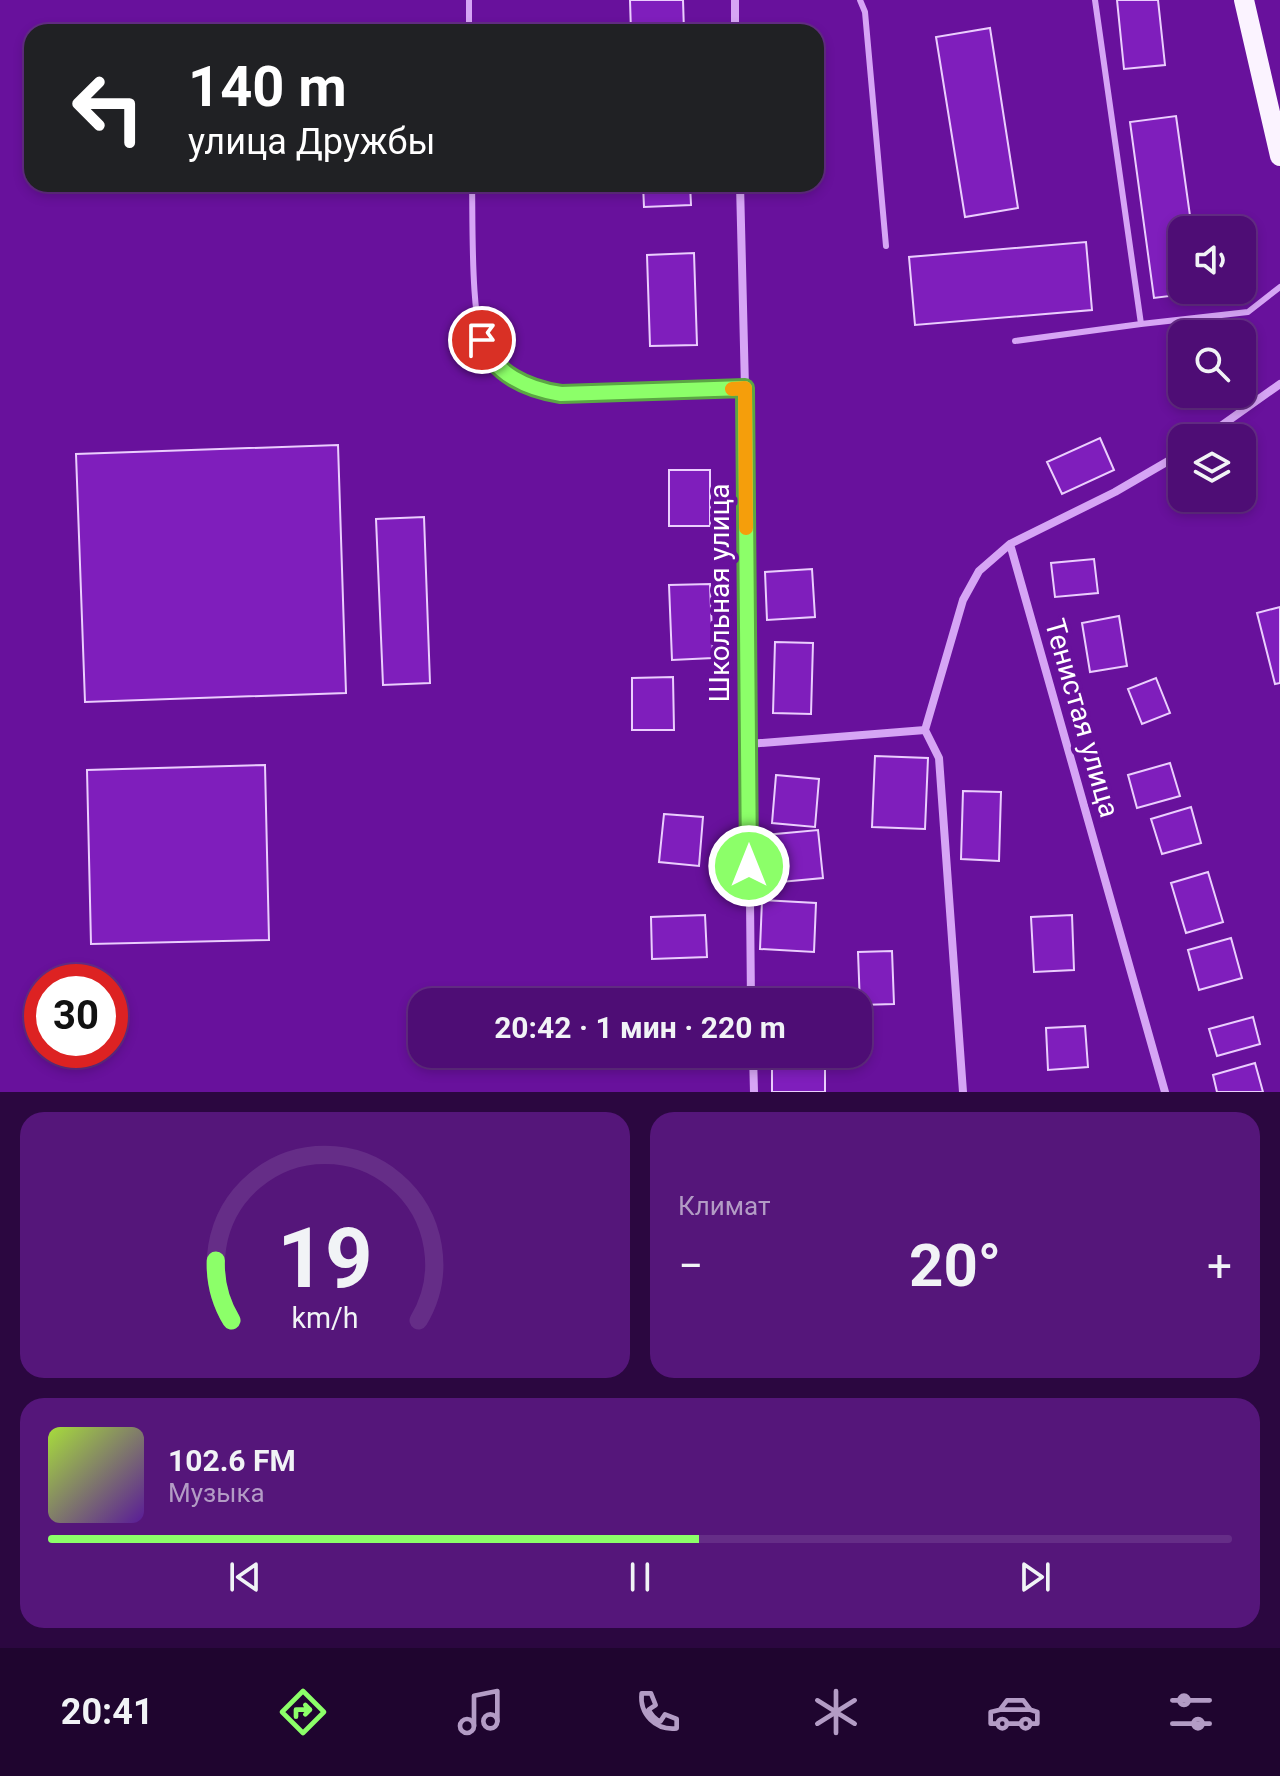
<!DOCTYPE html>
<html lang="ru">
<meta charset="utf-8">
<style>
:root{--surface:#4e0d75;--page:#55167a;--text:#f1f3f6;--muted:#b39cc5;--line:#652d87;--accent:#8cff69}
body{margin:0;font-family:Roboto,sans-serif;background:var(--page);color:var(--text);height:100vh;display:flex;flex-direction:column;font-size:30px;white-space:nowrap}
*{box-sizing:border-box;margin:0}
p{font-size:26px;color:var(--muted)}
.icon{flex:none;width:44px;height:44px;fill:none;stroke:currentColor;stroke-width:2;stroke-linecap:round;stroke-linejoin:round}
.map{position:relative;height:1092px;overflow:hidden}
.details{display:flex;flex-direction:column;gap:20px;padding:20px;background:#2b0740;flex:1}
.details>*{flex:none}
.hud{position:absolute;left:24px;top:24px;width:800px;height:168px;border-radius:24px;box-shadow:0 4px 12px #0003,0 0 0 2px var(--line);background:#202124;color:#fff;overflow:hidden}
.tools{position:absolute;left:1168px;top:216px;display:grid;gap:16px}
.tools a{display:grid;place-items:center;width:88px;height:88px;border-radius:16px;background:var(--surface);box-shadow:0 4px 12px #0003,0 0 0 2px var(--line);font-size:40px}
.speed{position:absolute;left:24px;top:964px;display:flex;gap:16px;font-size:40px;font-weight:700;text-align:center}
.speed>*{display:grid;place-content:center;width:104px;height:104px;border-radius:50%;background:var(--surface);box-shadow:0 4px 12px #0003,0 0 0 2px var(--line);line-height:1}
.speed .limit{border:12px solid #d22;background:#fff;color:#111}
.pin{position:absolute;display:grid;place-items:center;width:68px;height:68px;color:#fff;margin:-34px;border:4px solid #fff;border-radius:50%;box-shadow:0 2px 8px #0007}
.me{position:absolute;width:88px;margin:-44px;rotate:0deg;stroke-linejoin:round;filter:drop-shadow(0 0 6px #0008)}
.turn{display:flex;align-items:center;gap:28px;height:168px;padding:0 32px;font-size:36px}
.turn .icon{width:104px;height:104px;stroke-width:2.5}
.turn b{display:block;font-size:56px;line-height:68px}
.big{font-size:60px;font-weight:700;line-height:1.1}
.details .widget{flex:1;display:flex;flex-direction:column;justify-content:center;gap:12px;min-width:0;padding:0 28px;border-radius:24px;background:var(--page)}
.details .dial{align-items:center;gap:0}
.dial svg{height:208px;overflow:visible;fill:none;stroke:var(--line);stroke-width:7;stroke-linecap:round;text-anchor:middle}
.dial text{fill:var(--text);stroke:none}
.song{display:flex;align-items:center;gap:24px}
.cover{width:96px;height:96px;border-radius:12px;background:linear-gradient(135deg,hsl(80 70% 55%),hsl(270 70% 35%))}
.played{height:8px;border-radius:4px;background:linear-gradient(90deg,var(--accent) 55%,var(--line) 55%)}
.keys{display:flex;justify-content:space-around;direction:ltr}
.heat{display:flex;justify-content:space-between;align-items:center;font-size:44px;direction:ltr}
.details .tiles{flex:1;display:grid;gap:20px;grid-template-columns:1fr 1fr}
.widget:last-child{grid-column:span 2}
.trip{position:absolute;left:408px;top:988px;width:464px;height:80px;border-radius:24px;background:var(--surface);box-shadow:0 4px 12px #0003,0 0 0 2px var(--line);font-weight:700;line-height:80px;text-align:center}
.tab-bar{display:flex;height:128px;justify-content:space-around;align-items:center;background:#1f052f;color:var(--muted)}
.tab-bar .icon{width:56px;height:56px}
.tab-bar .on{color:var(--accent)}
.tab-bar b{font-size:36px;color:var(--text)}
.map>svg:first-child{display:block}
.building{fill:#7f1ebc;stroke:#ebcefe;stroke-width:2}
.lines{fill:none;stroke-linecap:round;stroke-linejoin:round}
.service{stroke:#d6a5f5;stroke-width:6}
.minor{stroke:#d6a5f5;stroke-width:8}
.primary{stroke:#fbf3ff;stroke-width:20}
.route-casing{stroke:#5ba644;stroke-width:20}
.route{stroke:#8cff69;stroke-width:14}
.slow{stroke:#f59e0b;stroke-width:14}
.labels{text-anchor:middle;dominant-baseline:central;stroke-width:8;stroke-linejoin:round;paint-order:stroke}
.street-label{font-size:28px;fill:#fff;stroke:#68119c}
</style>
<div class="map">
<svg width="1280" height="1092" viewBox="0 0 1280 1092">
<rect width="100%" height="100%" fill="#68119c"/>
<path class="building" d="M630 0H683L684 32H631Z
M1117 0H1158L1165 65 1124 69Z
M990 28 1018 208 965 217 936 37Z
M1176 116 1192 230H1182V290L1201 292 1154 298 1130 122Z
M643 184H690L691 205 644 207Z
M1086 242 1092 310 915 325 909 257Z
M694 253 697 345 650 346 647 255Z
M1100 438 1114 470 1062 494 1047 462Z
M338 445 346 693 85 702 76 454Z
M669 470H710V526H669Z
M424 517 430 683 383 685 376 519Z
M1094 559 1098 593 1055 597 1051 563Z
M812 569 815 617 767 620 765 572Z
M710 584 713 658 672 660 669 585Z
M1280 607V683L1275 684 1257 613Z
M1119 616 1127 666 1090 672 1082 623Z
M775 642 813 643 811 714 773 713Z
M673 677 674 730H632V678Z
M1156 678 1170 713 1142 724 1128 689Z
M875 756 928 758 925 829 872 827Z
M1170 763 1180 796 1137 808 1128 775Z
M265 765 269 940 91 944 87 770Z
M776 775 819 779 815 827 772 823Z
M963 791 1001 792 999 861 961 859Z
M1191 807 1201 843 1162 854 1151 819Z
M664 814 703 817 699 866 659 862Z
M818 830 823 878 770 883 765 835Z
M1208 872 1223 922 1186 933 1171 883Z
M762 900 816 903 814 952 760 949Z
M705 915 707 957 652 959 651 917Z
M1072 915 1074 970 1034 972 1031 917Z
M1231 938 1242 978 1199 990 1188 950Z
M892 951 894 1004 860 1005 858 952Z
M1253 1017 1260 1044 1217 1056 1209 1029Z
M1085 1026 1088 1067 1048 1070 1046 1028Z
M772 1054H825V1092H772Z
M1255 1063 1263 1092H1217L1213 1075Z"/>
<g class="lines">
<path class="service" d="M469 0V32
M860 0 865 12 886 246
M1095 0 1141 324 1248 312 1280 287
M472 184C473 222 470 326 487 355 500 379 537 390 561 394L745 388
M1015 341 1141 324"/>
<path class="minor" d="M735 0V32
M740 184 745 388 751 1002
M1204 438 1280 384
M925 730 939 758 963 1092
M748 744 925 730 963 600 979 571 1010 544
M753 1054 754 1092
M1165 1092 1010 544 1115 492 1182 453"/>
<path class="primary" d="M1244 0 1280 156"/>
</g>
<g class="lines">
<g class="route-casing">
<path id="route" d="M482 340C493 374 528 389 561 394L745 388 749 866"/>
</g>
<use href="#route" class="route"/>
<path class="slow" d="M732 389 745 388 746 528"/>
</g>
<g class="labels">
<g class="street-label">
<text transform="translate(719 593) rotate(-90)">Школьная улица</text>
<text transform="translate(1082 718) rotate(74)">Тенистая улица</text>
</g>
</g>
</svg>
<div class="tools">
<a><svg class="icon" aria-label="sound" viewBox="0 0 24 24"><path d="M4 9h4l5-4v14l-5-4H4zM17 9q2 3 0 6"/></svg></a>
<a><svg class="icon" aria-label="search" viewBox="0 0 24 24"><circle cx="10" cy="10" r="6"/><path d="M15 15l6 6"/></svg></a>
<a><svg class="icon" aria-label="layers" viewBox="0 0 24 24"><path d="M12 4l9 5-9 5-9-5zM3 14l9 5 9-5"/></svg></a>
</div>
<div class="speed"><div class="limit">30</div></div>
<div class="pin" style="left:482px;top:340px;background:#d93025"><svg class="icon" aria-label="arrive" viewBox="0 0 24 24"><path d="M6 21V4h12l-3 4 3 4H6"/></svg></div>
<svg class="me" style="left:749px;top:866px" viewBox="-20 -20 40 40"><circle r="17" fill="#8cff69" stroke="#fff" stroke-width="3"/><path d="M0-11L8 9 0 5-8 9z" fill="#fff"/></svg>
<div class="trip">20:42 · 1 мин · 220 m</div>
<div class="hud">
<div class="turn"><svg class="icon" aria-label="left" viewBox="0 0 24 24"><path d="M17 20v-9H6M10 6l-5 5 5 5"/></svg><div><b>140 m</b>улица Дружбы</div></div>
</div>
</div>
<section class="details">
<div class="tiles">
<div class="widget dial"><svg viewBox="0 0 100 80">
<path d="M14 69A42 42 0 1 1 86 69"/>
<path d="M14 69A42 42 0 0 1 8 46" stroke="#8cff69"/>
<text x="50" y="56" font-size="32" font-weight="700">19</text>
<text x="50" y="72" font-size="11">km/h</text>
</svg></div>
<div class="widget"><p>Климат</p>
<div class="heat"><a>−</a><b class="big">20°</b><a>+</a></div>
</div>
<div class="widget">
<div class="song"><i class="cover"></i><div><b>102.6 FM</b><p>Музыка</p></div></div>
<div class="played"></div>
<div class="keys"><svg class="icon" aria-label="previous" viewBox="0 0 24 24"><path d="M18 5L8 12l10 7zM5 5v14"/></svg><svg class="icon" aria-label="pause" viewBox="0 0 24 24"><path d="M8 5v14M16 5v14"/></svg><svg class="icon" aria-label="next" viewBox="0 0 24 24"><path d="M6 5l10 7-10 7zM19 5v14"/></svg></div>
</div>
</div>
</section>
<nav class="tab-bar">
<b>20:41</b>
<svg class="icon on" aria-label="directions" viewBox="0 0 24 24"><path d="M12 3l9 9-9 9-9-9zM9 14v-3h6M13 9l2 2-2 2"/></svg>
<svg class="icon" aria-label="music" viewBox="0 0 24 24"><path d="M9 18V5l10-2v13"/><circle cx="6" cy="18" r="3"/><circle cx="16" cy="16" r="3"/></svg>
<svg class="icon" aria-label="phone" viewBox="0 0 24 24"><path d="M5 4h4l2 5-3 2q2 4 5 5l2-3 5 2v4C11 20 4 13 5 4z"/></svg>
<svg class="icon" aria-label="climate" viewBox="0 0 24 24"><path d="M12 3v18M4 7l16 10M4 17L20 7"/></svg>
<svg class="icon" aria-label="car" viewBox="0 0 24 24"><path d="M5 17H2v-5l4-1 3-4h7l3 4 3 1v5h-3M9 17h6M6 11h13"/><circle cx="7" cy="17" r="2"/><circle cx="17" cy="17" r="2"/></svg>
<svg class="icon" aria-label="filters" viewBox="0 0 24 24"><path d="M4 7h16M4 17h16"/><circle cx="9" cy="7" r="2"/><circle cx="15" cy="17" r="2"/></svg>
</nav>
